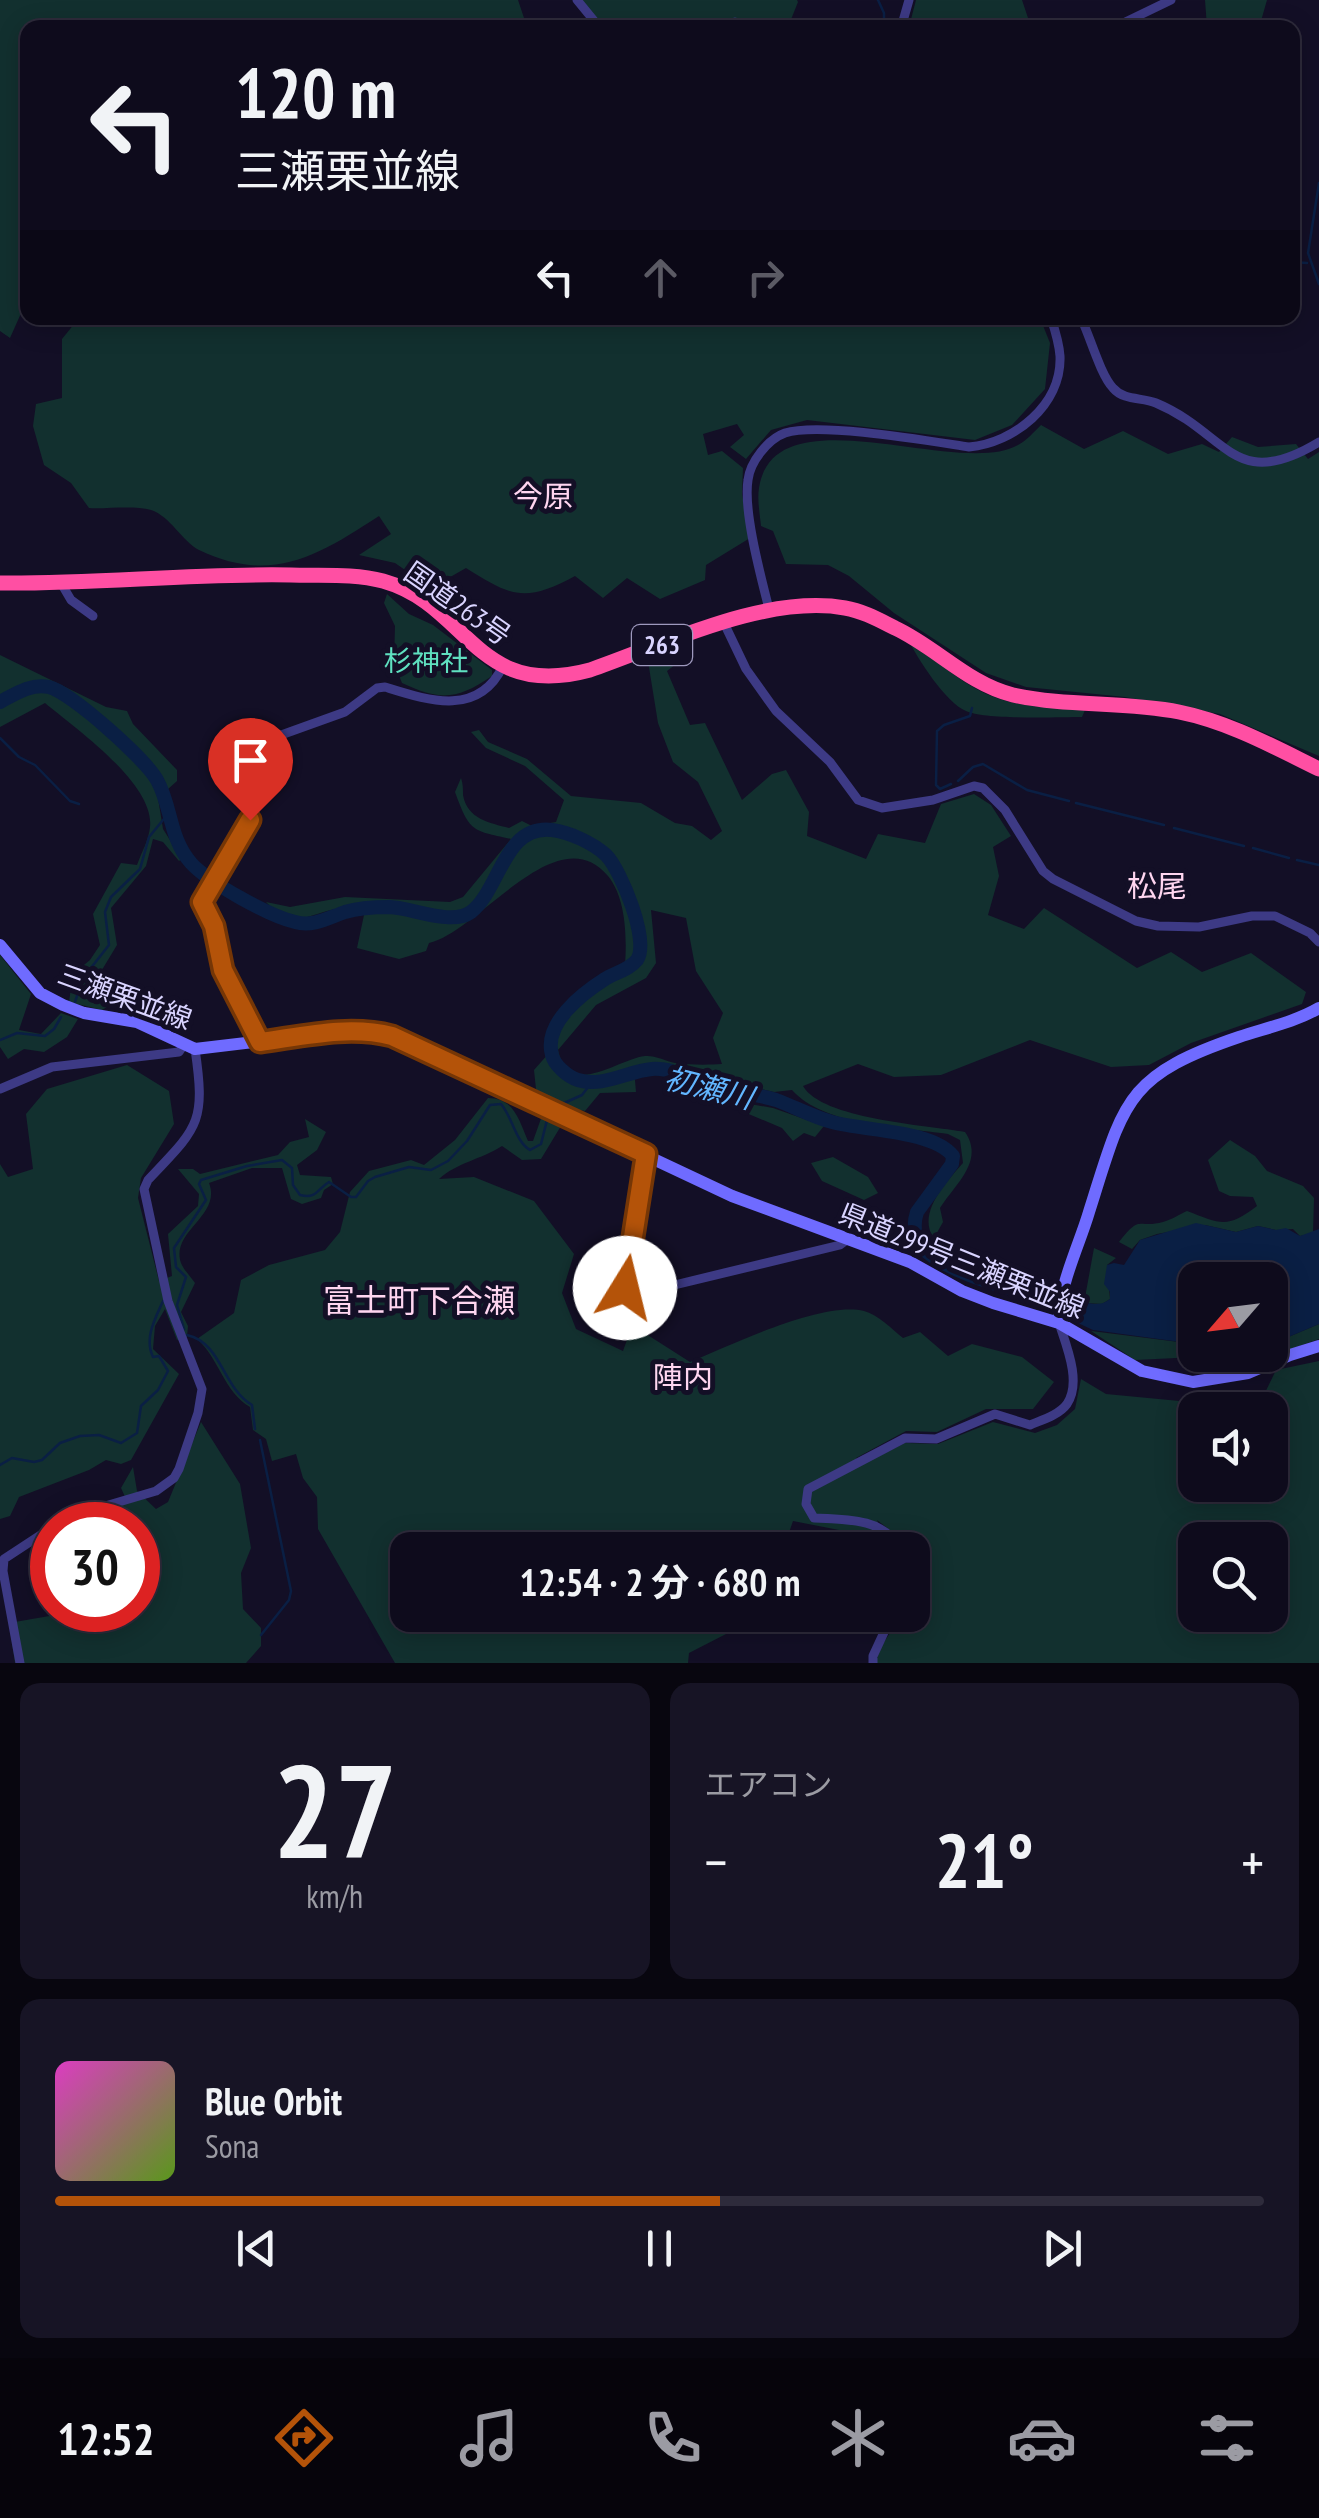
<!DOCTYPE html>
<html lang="ja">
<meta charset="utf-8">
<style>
:root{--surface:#0e0b1c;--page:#171425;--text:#f1f3f6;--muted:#9b9ba3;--line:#2e2b3b;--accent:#b45309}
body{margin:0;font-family:"PT Sans Narrow","Noto Sans JP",sans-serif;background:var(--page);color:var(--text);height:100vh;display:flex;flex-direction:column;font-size:38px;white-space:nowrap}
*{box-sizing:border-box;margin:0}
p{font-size:32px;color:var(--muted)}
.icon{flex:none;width:55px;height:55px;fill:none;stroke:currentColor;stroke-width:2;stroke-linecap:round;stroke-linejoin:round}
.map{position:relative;height:1663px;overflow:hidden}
.side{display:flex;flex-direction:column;gap:20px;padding:20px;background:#08060f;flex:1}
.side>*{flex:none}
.banner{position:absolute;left:20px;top:20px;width:1280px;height:305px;border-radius:20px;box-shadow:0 5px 25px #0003,0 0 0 2px var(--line);background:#0e0b1c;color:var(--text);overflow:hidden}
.needle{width:65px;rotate:242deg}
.controls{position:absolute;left:1178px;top:1262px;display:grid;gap:20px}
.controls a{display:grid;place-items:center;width:110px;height:110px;border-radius:20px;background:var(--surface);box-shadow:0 5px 25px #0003,0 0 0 2px var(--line);font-size:50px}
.speed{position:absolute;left:30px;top:1502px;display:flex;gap:20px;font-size:50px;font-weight:700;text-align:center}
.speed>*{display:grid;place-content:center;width:130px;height:130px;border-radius:50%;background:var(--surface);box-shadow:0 5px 25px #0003,0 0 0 2px var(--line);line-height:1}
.speed .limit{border:15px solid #d22;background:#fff;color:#111}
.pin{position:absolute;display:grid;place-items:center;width:85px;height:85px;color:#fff;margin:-102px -42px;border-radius:50% 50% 50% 0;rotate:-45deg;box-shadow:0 0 10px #0007}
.pin .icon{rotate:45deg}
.me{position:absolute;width:110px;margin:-55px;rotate:9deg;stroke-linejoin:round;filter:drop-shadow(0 0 8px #0008)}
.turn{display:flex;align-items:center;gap:35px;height:210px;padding:0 50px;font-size:45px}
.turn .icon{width:130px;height:130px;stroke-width:2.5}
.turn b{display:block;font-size:70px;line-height:85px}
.lanes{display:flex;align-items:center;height:95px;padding:0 50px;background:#0003;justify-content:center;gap:50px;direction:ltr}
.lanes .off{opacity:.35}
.big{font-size:75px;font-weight:700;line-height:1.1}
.side .widget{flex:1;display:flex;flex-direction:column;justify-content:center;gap:15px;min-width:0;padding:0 35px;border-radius:20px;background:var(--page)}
.side .dial{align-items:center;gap:0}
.dial b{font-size:130px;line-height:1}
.song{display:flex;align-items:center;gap:30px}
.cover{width:120px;height:120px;border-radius:15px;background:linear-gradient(135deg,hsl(310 70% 55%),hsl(90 70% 35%))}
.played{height:10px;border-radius:5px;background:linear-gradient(90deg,var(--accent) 55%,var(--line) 55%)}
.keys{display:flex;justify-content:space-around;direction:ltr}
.heat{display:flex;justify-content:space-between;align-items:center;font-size:55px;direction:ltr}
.side .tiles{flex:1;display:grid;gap:20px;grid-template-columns:1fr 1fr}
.widget:last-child{grid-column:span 2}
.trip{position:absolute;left:390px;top:1532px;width:540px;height:100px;border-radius:20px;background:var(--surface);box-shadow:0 5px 25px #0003,0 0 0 2px var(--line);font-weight:700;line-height:100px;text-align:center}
.tabs{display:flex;height:160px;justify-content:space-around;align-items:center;background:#06040b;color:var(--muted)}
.tabs .icon{width:70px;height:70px}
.tabs .selected{color:var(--accent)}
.tabs b{font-size:45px;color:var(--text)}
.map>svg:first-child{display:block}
.green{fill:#12302f;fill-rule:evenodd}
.water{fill:#0a1f44}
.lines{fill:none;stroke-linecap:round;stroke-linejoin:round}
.stream{stroke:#0a1f44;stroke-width:2.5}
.river{stroke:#0a1f44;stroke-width:14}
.street{stroke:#3d3a85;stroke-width:9}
.secondary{stroke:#6f6bff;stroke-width:12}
.highway{stroke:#ff4fa3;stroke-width:15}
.route-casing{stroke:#753606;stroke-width:25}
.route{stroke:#b45309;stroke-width:18}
.labels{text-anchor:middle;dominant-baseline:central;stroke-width:10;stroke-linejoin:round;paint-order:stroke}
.shield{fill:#130f26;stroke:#9e99be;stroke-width:2.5}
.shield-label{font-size:25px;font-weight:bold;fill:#d9d4ff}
.street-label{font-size:28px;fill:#d9d4ff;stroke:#130f26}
.park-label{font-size:28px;fill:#5fe0c0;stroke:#130f26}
.neighbourhood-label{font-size:30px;fill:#ffd6f0;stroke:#130f26}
.water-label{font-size:30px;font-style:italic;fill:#62b6ff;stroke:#130f26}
.quarter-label{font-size:32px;fill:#ffd6f0;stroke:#130f26}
</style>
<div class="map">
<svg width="1319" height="1663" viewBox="0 0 1319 1663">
<rect width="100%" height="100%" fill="#130f26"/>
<path class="green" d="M0 0H518L527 27 28 28 27 300 10 338 0 331Z
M580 0H797L798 2 790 22 775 27 731 18 707 27 606 28Z
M916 0H1022L1031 27H909Z
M1205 0H1267L1261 21 1268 27H1207Z
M79 318H1040L1050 343 1045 389 1012 425 975 440 807 420 771 430 746 459 730 447 744 435 737 424 703 434 708 455 722 451 743 468 742 494 750 538 706 565 705 580 660 599 627 578 603 598 575 576C525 603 512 597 466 568L431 588 395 563 359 555 391 534 379 516C319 555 272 585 199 550 182 541 170 516 151 510 134 505 107 509 89 508L71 483 44 465 33 426 36 404 62 398V339Z
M1041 425 1084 449 1123 431 1168 454 1202 444 1219 452 1232 437 1258 447 1296 444 1308 459 1319 452V756L1220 714 1125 697 1026 687 986 673 894 613 849 576 828 565 786 564 773 531 761 526C760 515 757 500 759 488 774 390 959 479 1018 445 1026 441 1034 432 1041 425Z
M387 594 409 614 433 625 492 670V676C457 700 440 701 402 683L394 663 395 626 384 603Z
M908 639C936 660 965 688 1000 699 1027 708 1057 708 1085 710L1082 717C1058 717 985 720 966 711 946 703 917 658 908 639Z
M666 649 676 664 667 671 690 725 705 723 742 800 772 774 786 770 809 812 807 836 866 859 878 834 925 843 941 804 974 794 991 805 1011 836 993 847 999 876 988 915 1024 929 1044 908 1137 968 1171 952 1202 972 1251 953 1306 992 1302 1004 1191 1043 1149 1065 1111 1067 1030 1040 941 1075 894 1077 858 1064 803 1086C822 1119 926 1125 965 1132 985 1161 955 1184 940 1208L943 1222 934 1238C916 1214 947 1181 963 1163L960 1140 948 1134C901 1127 824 1126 792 1090L774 1092 650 1063 634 1069 636 1092 600 1093 585 1111 556 1105 536 1089 534 1070 549 1053 567 1006 625 965C627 937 626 898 608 876 557 815 480 931 429 943L426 951 399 959 357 948 364 915 362 906C350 908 338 908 327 911 299 919 289 927 266 902L290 907 345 897 450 902 463 897 511 839C472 830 470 833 455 792L461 778C463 784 463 789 463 795 467 819 490 823 509 828L522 821 532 826 556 822 564 800 525 766 486 748 471 732 479 730 488 742 527 759 571 796 641 803 675 823 692 826 711 840 722 831 698 782 673 762 658 723 647 655ZM651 910 686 918 696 971 723 1013 713 1038 722 1064C708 1065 690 1065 675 1063 666 1061 654 1055 645 1056 618 1059 569 1100 558 1050L596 1005 646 978 656 963Z
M0 655 106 707 127 711 133 724 177 770V781L158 798 163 829 182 859 179 861 163 842 153 839 146 866 111 908 117 945 85 998 110 1005 102 1010 69 1002 73 974 90 960 100 945 93 914 121 863 137 865C141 854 149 839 150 827 155 784 75 728 45 703L0 727Z
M0 955 31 994 19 1030 41 1034 61 1013 78 1019 67 1037 44 1052 24 1049 8 1059 0 1047Z
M127 1065 169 1091 174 1124 141 1178 138 1198 159 1281 172 1276 168 1234 198 1206 199 1194 178 1169H193L200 1174 278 1155 290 1142 309 1137 305 1119 326 1132 317 1150 297 1165 300 1175 331 1177 333 1184 324 1190 321 1198 302 1204 291 1199 282 1168H252L209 1183C222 1216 170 1231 181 1263 183 1269 191 1277 195 1283L181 1312 188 1326 187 1337 177 1340 165 1309 155 1326 153 1349 179 1374 131 1460 121 1464 106 1460 89 1470 19 1497 10 1516 0 1519V1164L8 1177 33 1169 26 1114 47 1089Z
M488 1098C514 1098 519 1120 528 1141H533L543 1113 564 1121 541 1159 522 1160 502 1146C480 1160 458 1162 439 1179L474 1177 534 1201 574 1254 562 1293 576 1329 623 1351 636 1315 643 1332 690 1362C732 1345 821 1301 864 1311 877 1314 892 1329 903 1338L920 1332 948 1356 972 1344 1022 1357 1054 1382 1033 1409H986L937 1432 906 1431 856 1458 861 1465 905 1443 938 1444 993 1422 1035 1433 1057 1425 1075 1409 1081 1379 1106 1394 1190 1402 1262 1399 1276 1370 1319 1361V1663H877C876 1645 895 1633 898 1615H912V1550H903L899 1537 877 1520 885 1539 793 1521 783 1550H408V1615H763L689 1653 688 1663H395L318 1529 317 1497 303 1478 296 1454 272 1461 266 1439 253 1430 250 1407C224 1392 219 1358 197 1339L234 1313 241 1280 269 1265 325 1250 340 1232 350 1192 369 1171 411 1160 424 1165 455 1140ZM1195 1410H1270V1485H1195ZM1195 1540H1270V1615H1195Z
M732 1101 773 1108 824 1126 815 1137 804 1133 793 1141 782 1128 732 1107Z
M1230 1140 1255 1156 1267 1171 1303 1186 1314 1198 1313 1233 1300 1236 1293 1229 1276 1230 1258 1226 1236 1232 1205 1225 1157 1234 1140 1240 1132 1249 1119 1242C1141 1213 1138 1229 1163 1222 1171 1220 1180 1214 1187 1211 1221 1224 1227 1229 1257 1206L1253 1197 1230 1196 1219 1191 1208 1160Z
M833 1157 868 1177 878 1193 864 1200 822 1181 811 1163Z
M1094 1248 1116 1258 1107 1265 1110 1299 1102 1304 1084 1303Z
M1319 1324V1339L1228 1371H1204L1197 1357 1135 1360 1091 1331 1195 1344V1355H1270V1349L1286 1338Z
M201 1422 240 1484 251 1548 241 1573 243 1609 261 1628V1646L246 1663H15L9 1623 84 1610H138V1525H57L127 1501 121 1488 133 1467 137 1491 156 1509 168 1502Z"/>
<path class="water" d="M1196 1223 1236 1232 1258 1226 1276 1230 1286 1228 1300 1236 1319 1229V1324L1286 1338 1270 1349V1280H1195V1344L1093 1330 1067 1318 1069 1296C1082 1302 1098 1309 1110 1299V1292L1104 1284 1107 1265 1114 1263 1124 1265 1140 1240Z"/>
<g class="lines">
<path class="stream" d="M878 0 884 13V28
M1319 183 1308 253 1319 284
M1292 262 1307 263
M0 738 19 757 35 765 70 801 79 804
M958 781 973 767 983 764 1027 790 1069 801
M951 784 940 789 936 785 937 731 944 725 970 716 972 708
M1076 803 1164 825
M1174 828 1244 846
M1253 848 1289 858
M1297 860 1319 865
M75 1002 83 978 109 945 105 912 111 897 140 869 149 837 168 814
M0 1040 17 1033 45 1036 54 1029 61 1017
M562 1104 582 1095 592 1082
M184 1329 177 1305 186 1277 176 1267 174 1248 206 1200 199 1184 201 1180 247 1166 282 1160 292 1168 293 1185 300 1195C317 1199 316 1190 329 1182L351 1197H356L368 1181 375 1177 409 1167 431 1170 448 1161 467 1141 490 1105 501 1104C513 1118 515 1141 530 1150L541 1144 547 1120
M187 1335C222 1343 222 1387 252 1405L255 1429
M260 1440 291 1591 289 1600 261 1635
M0 1465 12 1458 34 1462 42 1460 60 1443 80 1436 99 1435 121 1443 137 1433 141 1406 158 1390 168 1371 159 1356 153 1357C144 1338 155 1319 163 1301"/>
<path class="river" d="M0 702C15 694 31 683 49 687 72 693 145 759 157 780 172 807 169 838 191 863 208 882 269 916 295 922 313 927 328 918 345 912 358 908 376 907 390 907 412 908 452 926 471 912 500 890 504 824 552 830 569 832 593 843 606 855 621 870 650 941 637 960 630 969 615 973 605 979 583 993 543 1023 552 1055 554 1065 568 1077 578 1080 602 1088 628 1071 652 1069 672 1067 697 1082 717 1088 736 1093 757 1094 776 1100 795 1107 813 1117 832 1122 864 1131 933 1130 953 1156L952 1164 917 1212C913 1224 914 1239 923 1248 950 1277 1030 1292 1068 1306"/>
<path class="street" d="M577 0 600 28
M713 28 735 22 747 28
M901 28 909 0
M1113 28 1171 0
M1081 318C1090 336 1100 374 1113 388 1124 401 1142 397 1156 403 1228 433 1233 494 1319 442
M61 583 71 600 93 616
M769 609C761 577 743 511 748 480 750 462 768 439 785 433 820 422 929 441 969 447 1014 443 1062 405 1060 356 1059 342 1055 330 1051 318
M724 623 746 669 776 711 830 762 858 800 882 808 933 800 974 786 983 788 1005 810 1043 871 1053 879 1136 921 1158 926 1199 927 1252 916H1275L1310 933 1319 942
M260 1042 223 970 214 926 202 903 250 820C248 808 244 805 238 796 231 785 229 772 227 760L231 753 345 712 377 688 385 687C427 700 478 718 503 666
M0 1089 52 1067 179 1052 183 1046
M646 1154 625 1289H658L840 1245 848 1239
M899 1550C887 1518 844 1519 814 1518L806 1504 808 1489 905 1438 936 1439 995 1414 1030 1425C1042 1420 1059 1415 1067 1404 1082 1382 1066 1345 1059 1323
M20 1663 3 1571 4 1559 68 1517 156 1491 174 1478 179 1469 198 1413 202 1389 168 1301 144 1189 148 1180C198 1127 206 1124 195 1049
M873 1663V1656L892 1615"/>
<path class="secondary" d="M0 945 40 993 63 1005 84 1013 137 1022 195 1049 346 1031 369 1030 392 1036 732 1196 910 1262 962 1291 993 1303 1059 1323 1142 1371 1193 1382 1248 1373 1290 1355 1319 1346
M1059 1323C1058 1287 1079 1246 1089 1212 1124 1102 1124 1076 1239 1037 1266 1028 1295 1022 1319 1008"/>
<path class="highway" d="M0 583C97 584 194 573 291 575 321 576 354 573 383 581 469 605 475 701 590 670 665 644 766 594 845 608 863 611 879 620 895 628 936 647 968 684 1013 695 1067 707 1124 701 1179 712 1229 722 1274 747 1319 769"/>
</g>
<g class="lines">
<g class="route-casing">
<path id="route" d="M250 820 202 902 214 926 223 970 260 1042C304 1036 349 1025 392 1036L646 1154 625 1288"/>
</g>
<use href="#route" class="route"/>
</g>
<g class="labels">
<rect class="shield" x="632" y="625" width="60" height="40" rx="8"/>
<g class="shield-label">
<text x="662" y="645">263</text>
</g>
<g class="street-label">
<text transform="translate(458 603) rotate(35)">国道263号</text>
<text transform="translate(125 996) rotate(20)">三瀬栗並線</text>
<text transform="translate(962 1260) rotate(22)">県道299号三瀬栗並線</text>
</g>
<g class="park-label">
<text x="426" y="660">杉神社</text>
</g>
<g class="neighbourhood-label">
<text x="543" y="495">今原</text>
<text x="1157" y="885">松尾</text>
<text x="683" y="1376">陣内</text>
</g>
<g class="water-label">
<text transform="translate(709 1087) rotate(14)">初瀬川</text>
</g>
<g class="quarter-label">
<text x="419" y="1300">富士町下合瀬</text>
</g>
</g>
</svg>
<div class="controls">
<a><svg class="needle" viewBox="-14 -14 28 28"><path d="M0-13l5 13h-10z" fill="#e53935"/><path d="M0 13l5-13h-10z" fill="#9b9ba3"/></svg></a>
<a><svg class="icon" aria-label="sound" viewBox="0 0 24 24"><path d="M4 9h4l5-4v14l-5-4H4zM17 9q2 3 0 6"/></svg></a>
<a><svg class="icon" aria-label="search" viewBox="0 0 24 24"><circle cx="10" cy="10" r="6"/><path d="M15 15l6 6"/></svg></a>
</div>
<div class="speed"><div class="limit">30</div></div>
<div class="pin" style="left:250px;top:820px;background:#d93025"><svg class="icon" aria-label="arrive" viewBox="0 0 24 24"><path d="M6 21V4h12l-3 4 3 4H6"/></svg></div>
<svg class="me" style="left:625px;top:1288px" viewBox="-20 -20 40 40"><circle r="19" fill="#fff"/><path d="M0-13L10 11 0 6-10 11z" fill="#b45309"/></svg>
<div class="trip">12:54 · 2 分 · 680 m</div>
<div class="banner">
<div class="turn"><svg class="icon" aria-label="left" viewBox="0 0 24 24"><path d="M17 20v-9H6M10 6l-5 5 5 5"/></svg><div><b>120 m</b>三瀬栗並線</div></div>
<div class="lanes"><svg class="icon" aria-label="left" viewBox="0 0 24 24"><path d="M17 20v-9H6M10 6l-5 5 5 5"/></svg><svg class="icon off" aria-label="ahead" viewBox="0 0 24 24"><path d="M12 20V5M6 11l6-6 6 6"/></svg><svg class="icon off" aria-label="right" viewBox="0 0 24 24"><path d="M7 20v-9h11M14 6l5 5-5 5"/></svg></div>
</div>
</div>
<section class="side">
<div class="tiles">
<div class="widget dial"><b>27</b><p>km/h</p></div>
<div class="widget"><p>エアコン</p>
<div class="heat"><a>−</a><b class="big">21°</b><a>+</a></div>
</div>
<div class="widget">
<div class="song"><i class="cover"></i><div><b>Blue Orbit</b><p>Sona</p></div></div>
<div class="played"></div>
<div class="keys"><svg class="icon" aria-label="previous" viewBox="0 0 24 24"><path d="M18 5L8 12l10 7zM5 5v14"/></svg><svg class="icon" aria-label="pause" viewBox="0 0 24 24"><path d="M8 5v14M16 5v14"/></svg><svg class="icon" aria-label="next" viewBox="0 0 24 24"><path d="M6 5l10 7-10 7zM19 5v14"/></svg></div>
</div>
</div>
</section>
<nav class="tabs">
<b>12:52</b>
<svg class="icon selected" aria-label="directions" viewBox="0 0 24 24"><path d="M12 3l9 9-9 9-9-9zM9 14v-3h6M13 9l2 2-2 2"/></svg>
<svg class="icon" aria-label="music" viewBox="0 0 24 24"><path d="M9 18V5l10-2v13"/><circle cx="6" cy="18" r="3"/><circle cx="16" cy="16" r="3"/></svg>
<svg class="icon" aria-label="phone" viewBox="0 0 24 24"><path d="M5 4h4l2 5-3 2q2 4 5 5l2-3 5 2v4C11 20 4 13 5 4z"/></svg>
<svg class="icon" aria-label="climate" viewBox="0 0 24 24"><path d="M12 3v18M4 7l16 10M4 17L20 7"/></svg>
<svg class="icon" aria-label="car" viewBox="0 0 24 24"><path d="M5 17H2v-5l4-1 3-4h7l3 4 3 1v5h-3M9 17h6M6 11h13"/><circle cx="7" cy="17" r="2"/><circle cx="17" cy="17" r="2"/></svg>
<svg class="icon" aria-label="filters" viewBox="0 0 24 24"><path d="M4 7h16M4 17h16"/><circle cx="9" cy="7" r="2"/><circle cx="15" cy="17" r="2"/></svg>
</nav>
